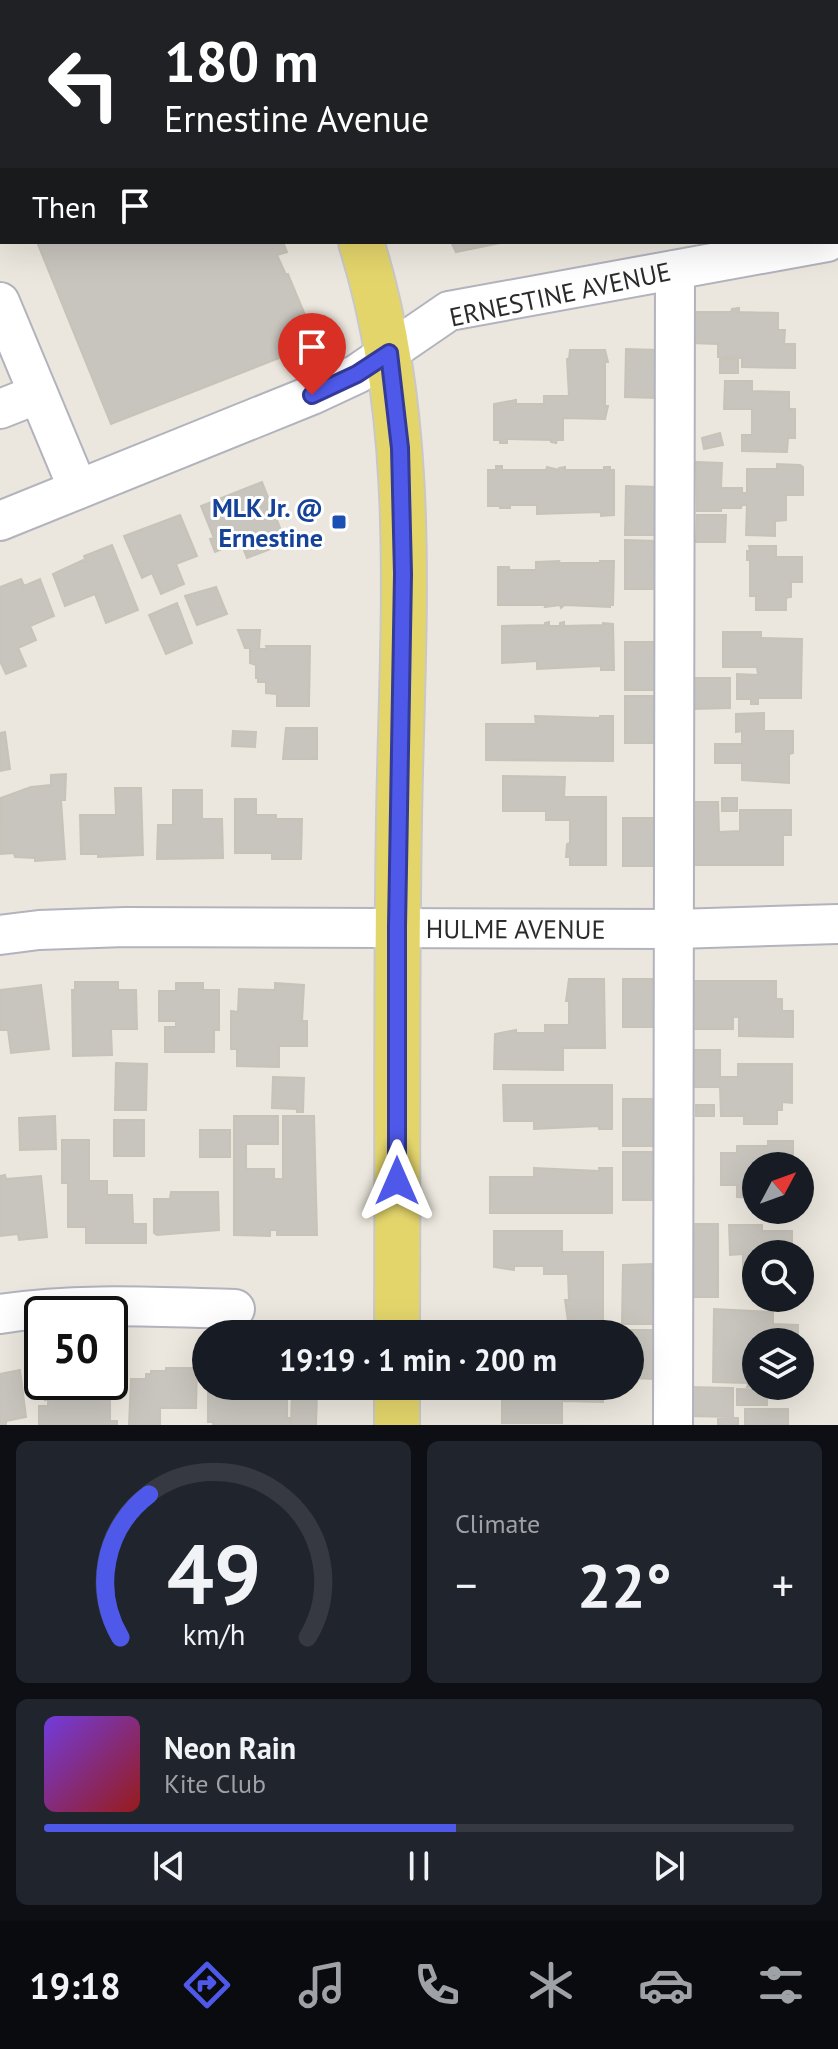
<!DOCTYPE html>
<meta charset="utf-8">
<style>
:root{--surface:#171b24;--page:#20242c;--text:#f1f3f6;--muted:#9ea1a6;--line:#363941;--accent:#4e59e9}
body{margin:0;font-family:"PT Sans",sans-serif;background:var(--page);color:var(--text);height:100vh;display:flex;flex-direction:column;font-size:30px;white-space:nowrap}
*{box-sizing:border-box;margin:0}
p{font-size:26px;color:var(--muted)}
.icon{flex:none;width:44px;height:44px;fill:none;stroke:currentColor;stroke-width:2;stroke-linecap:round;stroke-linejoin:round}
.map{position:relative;height:1425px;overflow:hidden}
.drawer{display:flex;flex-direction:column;gap:16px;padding:16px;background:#0d0f14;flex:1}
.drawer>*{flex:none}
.top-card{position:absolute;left:0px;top:0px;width:838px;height:244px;box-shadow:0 8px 32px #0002;background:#202124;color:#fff;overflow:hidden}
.needle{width:52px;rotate:49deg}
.tools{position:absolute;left:742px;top:1152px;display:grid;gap:16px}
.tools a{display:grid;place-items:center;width:72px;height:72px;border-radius:50%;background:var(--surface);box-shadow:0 8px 32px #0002;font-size:40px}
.speed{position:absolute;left:24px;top:1296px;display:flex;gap:16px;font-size:40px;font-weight:700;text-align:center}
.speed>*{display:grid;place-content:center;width:104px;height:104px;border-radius:50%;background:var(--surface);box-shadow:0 8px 32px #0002;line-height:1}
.speed .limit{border:4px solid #111;border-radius:12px;background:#fff;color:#111}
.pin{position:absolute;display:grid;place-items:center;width:68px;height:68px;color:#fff;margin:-82px -34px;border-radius:50% 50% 50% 0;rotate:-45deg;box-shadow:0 0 8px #0007}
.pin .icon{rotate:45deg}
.me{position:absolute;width:88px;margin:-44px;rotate:0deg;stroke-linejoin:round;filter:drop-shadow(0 0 6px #0008)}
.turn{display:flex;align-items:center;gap:28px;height:168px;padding:0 32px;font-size:36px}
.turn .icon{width:104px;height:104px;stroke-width:2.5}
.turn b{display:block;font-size:56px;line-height:68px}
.then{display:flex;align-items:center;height:76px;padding:0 32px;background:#0003;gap:16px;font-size:30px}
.big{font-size:60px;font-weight:700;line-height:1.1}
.drawer .card{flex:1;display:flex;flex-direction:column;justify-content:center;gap:12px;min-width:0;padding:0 28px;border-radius:12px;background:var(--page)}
.drawer .dial{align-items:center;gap:0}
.dial svg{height:208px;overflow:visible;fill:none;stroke:var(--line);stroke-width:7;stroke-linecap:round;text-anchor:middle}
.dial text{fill:var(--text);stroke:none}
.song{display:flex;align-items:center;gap:24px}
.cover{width:96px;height:96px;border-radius:12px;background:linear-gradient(135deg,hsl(260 70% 55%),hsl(0 70% 35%))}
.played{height:8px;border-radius:4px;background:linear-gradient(90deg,var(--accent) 55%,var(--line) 55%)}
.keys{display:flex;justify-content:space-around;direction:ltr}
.heat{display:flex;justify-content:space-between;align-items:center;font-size:44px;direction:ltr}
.drawer .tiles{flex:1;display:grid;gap:16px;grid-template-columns:1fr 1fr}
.card:last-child{grid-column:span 2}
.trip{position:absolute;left:192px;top:1320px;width:452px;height:80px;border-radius:40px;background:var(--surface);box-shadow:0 8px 32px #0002;font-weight:700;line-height:80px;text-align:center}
.tab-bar{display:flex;height:128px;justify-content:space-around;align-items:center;background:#090b0e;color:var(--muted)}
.tab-bar .icon{width:56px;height:56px}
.tab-bar .current{color:var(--accent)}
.tab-bar b{font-size:36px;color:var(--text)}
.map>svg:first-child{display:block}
.building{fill:#c7c5bd;stroke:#c7c3b8;stroke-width:2}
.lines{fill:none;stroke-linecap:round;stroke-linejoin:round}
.minor-casing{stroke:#b2b3bd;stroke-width:42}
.major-casing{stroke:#c8c8c8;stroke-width:48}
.minor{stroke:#fff;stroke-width:38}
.major{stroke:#e4d56b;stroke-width:44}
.route-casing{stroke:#333a97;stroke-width:20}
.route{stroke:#4e59e9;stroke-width:14}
.transit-dot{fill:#1a4fb4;stroke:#fff;stroke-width:3}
.labels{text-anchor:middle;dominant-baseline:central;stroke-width:6;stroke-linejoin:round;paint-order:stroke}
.street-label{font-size:26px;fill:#2b2b2b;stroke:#fff}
.transit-label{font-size:26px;font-weight:bold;fill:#164399;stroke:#fff;text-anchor:end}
</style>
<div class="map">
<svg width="838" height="1425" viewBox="0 0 838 1425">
<rect width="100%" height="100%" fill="#ebe7de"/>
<path class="building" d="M0 0H166L167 2H2V61Z
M37 242H283L287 252 277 255 286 275 288 274 305 315V330L298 343 285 351 287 355 111 424Z
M451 242H505L456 252Z
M739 308V312L778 313V330H785L784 344H795V368L742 367V358L718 357V344L691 343 692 312H731L732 309Z
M626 349 657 350 656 398 625 397Z
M570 350H605L608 362H605V406H608L605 419 563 418V440H557L556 443 551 442V440L507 439V443H500V440H494V404L516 400V404H544V396H569L567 359H569Z
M720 359H738V373H720Z
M725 381H752V391L789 392V409H795V438H788L787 452 742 451V435H752V409H724Z
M720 433 723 445 704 449 702 438Z
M696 462 722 463 721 488H742V493H747V469H777V464L800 465 803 467V495H786V520L775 521V536L746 535 747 505H742L741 508H721V511H697Z
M496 466H502V470H546L547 467 559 470V468L565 467V470H604V467H610V470H614V515L601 516V512L537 514V505H510V508H500V506H488V470H496Z
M262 482 286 543 247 558 238 535 231 538 234 544 215 552 210 539 214 538 201 506Z
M626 486 657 487 656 535H625Z
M180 515 197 556 176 564 184 584 161 594 152 573 142 578 124 536Z
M697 515H726L725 542H696Z
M625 540 656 541V589H625Z
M112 545 138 610 106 623 95 594 65 606 53 574 83 560V562L86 561 84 556Z
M749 546H776V557H802V582H791V597L786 598V610H756V596H750V560H747V551H750Z
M559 561 558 563H600V561H614L613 605H610V607L564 605 561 608 560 605 545 607 546 605H498V567H509V570H536V562Z
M21 579 24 586 40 579 54 616 30 626 36 640 18 648 26 666 6 674 0 661V587Z
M216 587 227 614 197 625 185 596Z
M177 603 192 643 166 654 149 615Z
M549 622V626H560V623L564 622V626L603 625V623L613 624 614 670H601V666L537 669V661L502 663V626L545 625V623Z
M238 630H260L259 649H267L266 646H310L309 706H277V694L266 693V682H258V678H256V665L250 663V648H245Z
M723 632H761V638L802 639 801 698H758V704H751V699H737V674L758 675 757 667H723Z
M625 642H656V690H625Z
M693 678H730V708L693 709Z
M625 696H656V743H625Z
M764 713V731H793V753L789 754V783L742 780V763H715V744H742V731L736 732V714Z
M535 716 600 718V716H613V761L486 760V724H536Z
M286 728H317V759H283Z
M233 731 256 732 255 747 232 746Z
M5 732 10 769 0 771V733Z
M66 774 65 800H61L65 859 35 861V858L15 857 14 853 0 854 1 798 31 787 51 785V775Z
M503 776 565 777 564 797H606V865H570V857H566L567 844 570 843V820H546V811H503Z
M115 788H141L143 855 98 857V854H81L80 815H116Z
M173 790H202V819H222L223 858 157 859 158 825H173Z
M722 798H737V811H722Z
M235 799H256V815H276V819H302L301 859H272V853H235Z
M689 802H718L719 832 740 831V810H791V835H783V865H690Z
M623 818H655V866H623Z
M569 979H604L605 1048H563V1070L494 1069 495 1034 516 1030V1033H545V1025H569V1001H566Z
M623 979H655L654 1027H623Z
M688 981H776V999H782V1011H793V1037L739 1036V1017H733V1029H688Z
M75 982H118V990H136L137 1029H111L112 1055 73 1056 72 990H75Z
M176 983H203V990H219V1030H214V1052H165V1027H176V1021H159V991H176Z
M275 983 304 985 302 1021H307V1046H279V1067L237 1066V1049H231V1011L238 1012 239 989 275 990Z
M41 985 49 1049 11 1053 8 1030H0V990Z
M688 1050H720V1077H738V1064H792V1103L782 1102V1110H777V1124H744V1116H721L720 1087H689Z
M116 1063 147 1064 146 1110H115Z
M273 1077 304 1078 303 1112H297V1109L272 1108Z
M503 1085H612V1129H599V1126L534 1129V1121H504Z
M623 1099H655L654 1146H623Z
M696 1105H714V1116H696Z
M55 1116 56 1149 20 1150 19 1118Z
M234 1116H278V1144H246V1169H274V1179H283V1116H314L317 1235H277V1230H270V1236L234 1235Z
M114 1120H144V1156H114Z
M200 1130H230V1157H200Z
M62 1140H89V1181H107V1195H132L133 1224H146V1243H86V1227H68V1183H62Z
M768 1141H793V1166H756V1198L737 1197V1185H721V1153H737V1146H768Z
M623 1152H654V1200H623Z
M534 1168 599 1171V1168H612V1213H490V1177H534Z
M5 1175 6 1179 41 1176 47 1237 19 1240 18 1234 0 1236V1176Z
M171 1192H218L219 1230 157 1235 154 1233V1199H170Z
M687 1224H718V1297H688Z
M729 1225H762V1231H792V1248H800V1254H756V1276H743V1254L730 1255Z
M494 1231H562V1252H603V1321H568L565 1300H569L568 1274H544V1266H514V1270L494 1267Z
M652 1264 654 1324H622L623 1265Z
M714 1309 773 1312V1324L798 1325V1342H756V1386L788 1388 747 1387 748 1383 713 1382Z
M623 1330H654L653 1379 630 1378V1334H623Z
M166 1368H197L196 1408H160V1425H129L131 1379H146V1374H151V1371H166Z
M20 1370 26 1417 6 1421V1424L0 1425V1374Z
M110 1374V1421H117V1425H39V1406H48V1399L45 1400V1382H110Z
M287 1386V1418H290V1425H213V1422H208V1387Z
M502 1386H603V1402L562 1401V1423H502Z
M687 1387 733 1388V1417L686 1416Z
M737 1389 767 1390V1405H737Z
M292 1390 317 1391 316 1425H291Z
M745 1409H788V1425H745Z
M718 1418H738V1425H718Z"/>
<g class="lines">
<g class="minor-casing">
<g id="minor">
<path d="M390 0 391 2"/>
<path d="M783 0V2"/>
<path d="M836 157 838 167"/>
<path d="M0 302 78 489"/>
<path d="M0 409 38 394"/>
<path d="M0 521 312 395 357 374 449 311 827 242"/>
<path id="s1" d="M0 935 39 930 125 927 676 929 838 924"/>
<path d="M0 1314C78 1302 157 1307 235 1309"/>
<path d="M673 1425 675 270"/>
</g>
</g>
<g class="major-casing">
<path id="major" d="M266 0 267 2
M361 242C420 428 402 627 399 819 396 991 398 1162 397 1334
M397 1425V1386"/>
</g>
<use href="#minor" class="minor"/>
<use href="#major" class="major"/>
</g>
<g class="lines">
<g class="route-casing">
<path id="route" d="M312 395 357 374 389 353 400 448 403 574 397 927V1181"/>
</g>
<use href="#route" class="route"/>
</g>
<rect class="transit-dot" x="331" y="514" width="16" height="16" rx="4"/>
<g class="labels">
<g class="street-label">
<text transform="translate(560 294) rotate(-12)">ERNESTINE AVENUE</text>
<text stroke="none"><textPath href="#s1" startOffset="516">HULME AVENUE</textPath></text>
</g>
<g class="transit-label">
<text x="323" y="507">MLK Jr. @<tspan x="323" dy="30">Ernestine</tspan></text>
</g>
</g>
</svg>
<div class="tools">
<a><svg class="needle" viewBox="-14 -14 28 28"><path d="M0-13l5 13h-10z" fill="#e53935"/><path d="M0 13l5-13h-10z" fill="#9ea1a6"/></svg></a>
<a><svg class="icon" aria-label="search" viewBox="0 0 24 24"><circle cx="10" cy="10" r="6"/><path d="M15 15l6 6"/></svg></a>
<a><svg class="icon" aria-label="layers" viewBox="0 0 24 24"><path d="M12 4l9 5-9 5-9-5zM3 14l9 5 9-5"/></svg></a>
</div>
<div class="speed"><div class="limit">50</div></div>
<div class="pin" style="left:312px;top:395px;background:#d93025"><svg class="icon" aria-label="arrive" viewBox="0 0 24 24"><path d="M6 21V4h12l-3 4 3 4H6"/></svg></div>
<svg class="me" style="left:397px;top:1181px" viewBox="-20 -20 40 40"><path d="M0-17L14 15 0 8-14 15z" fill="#4e59e9" stroke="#fff" stroke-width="4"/></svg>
<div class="trip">19:19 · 1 min · 200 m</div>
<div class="top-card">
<div class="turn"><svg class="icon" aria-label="left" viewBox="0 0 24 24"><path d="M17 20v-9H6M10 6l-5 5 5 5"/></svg><div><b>180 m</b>Ernestine Avenue</div></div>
<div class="then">Then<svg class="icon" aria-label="arrive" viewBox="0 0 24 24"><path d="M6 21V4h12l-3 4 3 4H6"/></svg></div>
</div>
</div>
<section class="drawer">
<div class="tiles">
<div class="card dial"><svg viewBox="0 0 100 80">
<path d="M14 69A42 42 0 1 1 86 69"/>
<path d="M14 69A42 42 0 0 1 25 14" stroke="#4e59e9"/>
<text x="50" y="56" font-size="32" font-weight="700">49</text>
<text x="50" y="72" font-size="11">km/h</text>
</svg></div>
<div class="card"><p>Climate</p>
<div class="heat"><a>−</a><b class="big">22°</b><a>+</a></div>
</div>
<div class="card">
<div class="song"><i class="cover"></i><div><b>Neon Rain</b><p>Kite Club</p></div></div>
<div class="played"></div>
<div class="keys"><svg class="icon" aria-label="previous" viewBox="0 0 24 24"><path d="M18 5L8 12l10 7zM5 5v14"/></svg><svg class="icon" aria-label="pause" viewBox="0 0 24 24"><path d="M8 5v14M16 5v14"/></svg><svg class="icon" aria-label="next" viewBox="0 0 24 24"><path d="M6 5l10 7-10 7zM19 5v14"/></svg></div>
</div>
</div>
</section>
<nav class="tab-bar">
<b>19:18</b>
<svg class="icon current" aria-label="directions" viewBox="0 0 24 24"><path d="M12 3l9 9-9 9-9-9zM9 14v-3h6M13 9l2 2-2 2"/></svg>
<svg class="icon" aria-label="music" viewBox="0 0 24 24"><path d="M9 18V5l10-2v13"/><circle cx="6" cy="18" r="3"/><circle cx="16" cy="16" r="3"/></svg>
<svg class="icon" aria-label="phone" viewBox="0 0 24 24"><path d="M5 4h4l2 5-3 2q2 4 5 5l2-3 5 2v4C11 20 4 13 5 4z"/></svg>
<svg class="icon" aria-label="climate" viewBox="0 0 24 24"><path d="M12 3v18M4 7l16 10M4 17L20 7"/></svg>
<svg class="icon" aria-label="car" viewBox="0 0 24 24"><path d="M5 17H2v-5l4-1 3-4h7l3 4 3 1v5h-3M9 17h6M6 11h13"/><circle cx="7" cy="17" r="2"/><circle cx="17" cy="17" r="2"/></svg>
<svg class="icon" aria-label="filters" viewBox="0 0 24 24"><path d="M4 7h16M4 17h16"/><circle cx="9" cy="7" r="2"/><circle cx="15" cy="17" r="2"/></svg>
</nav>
